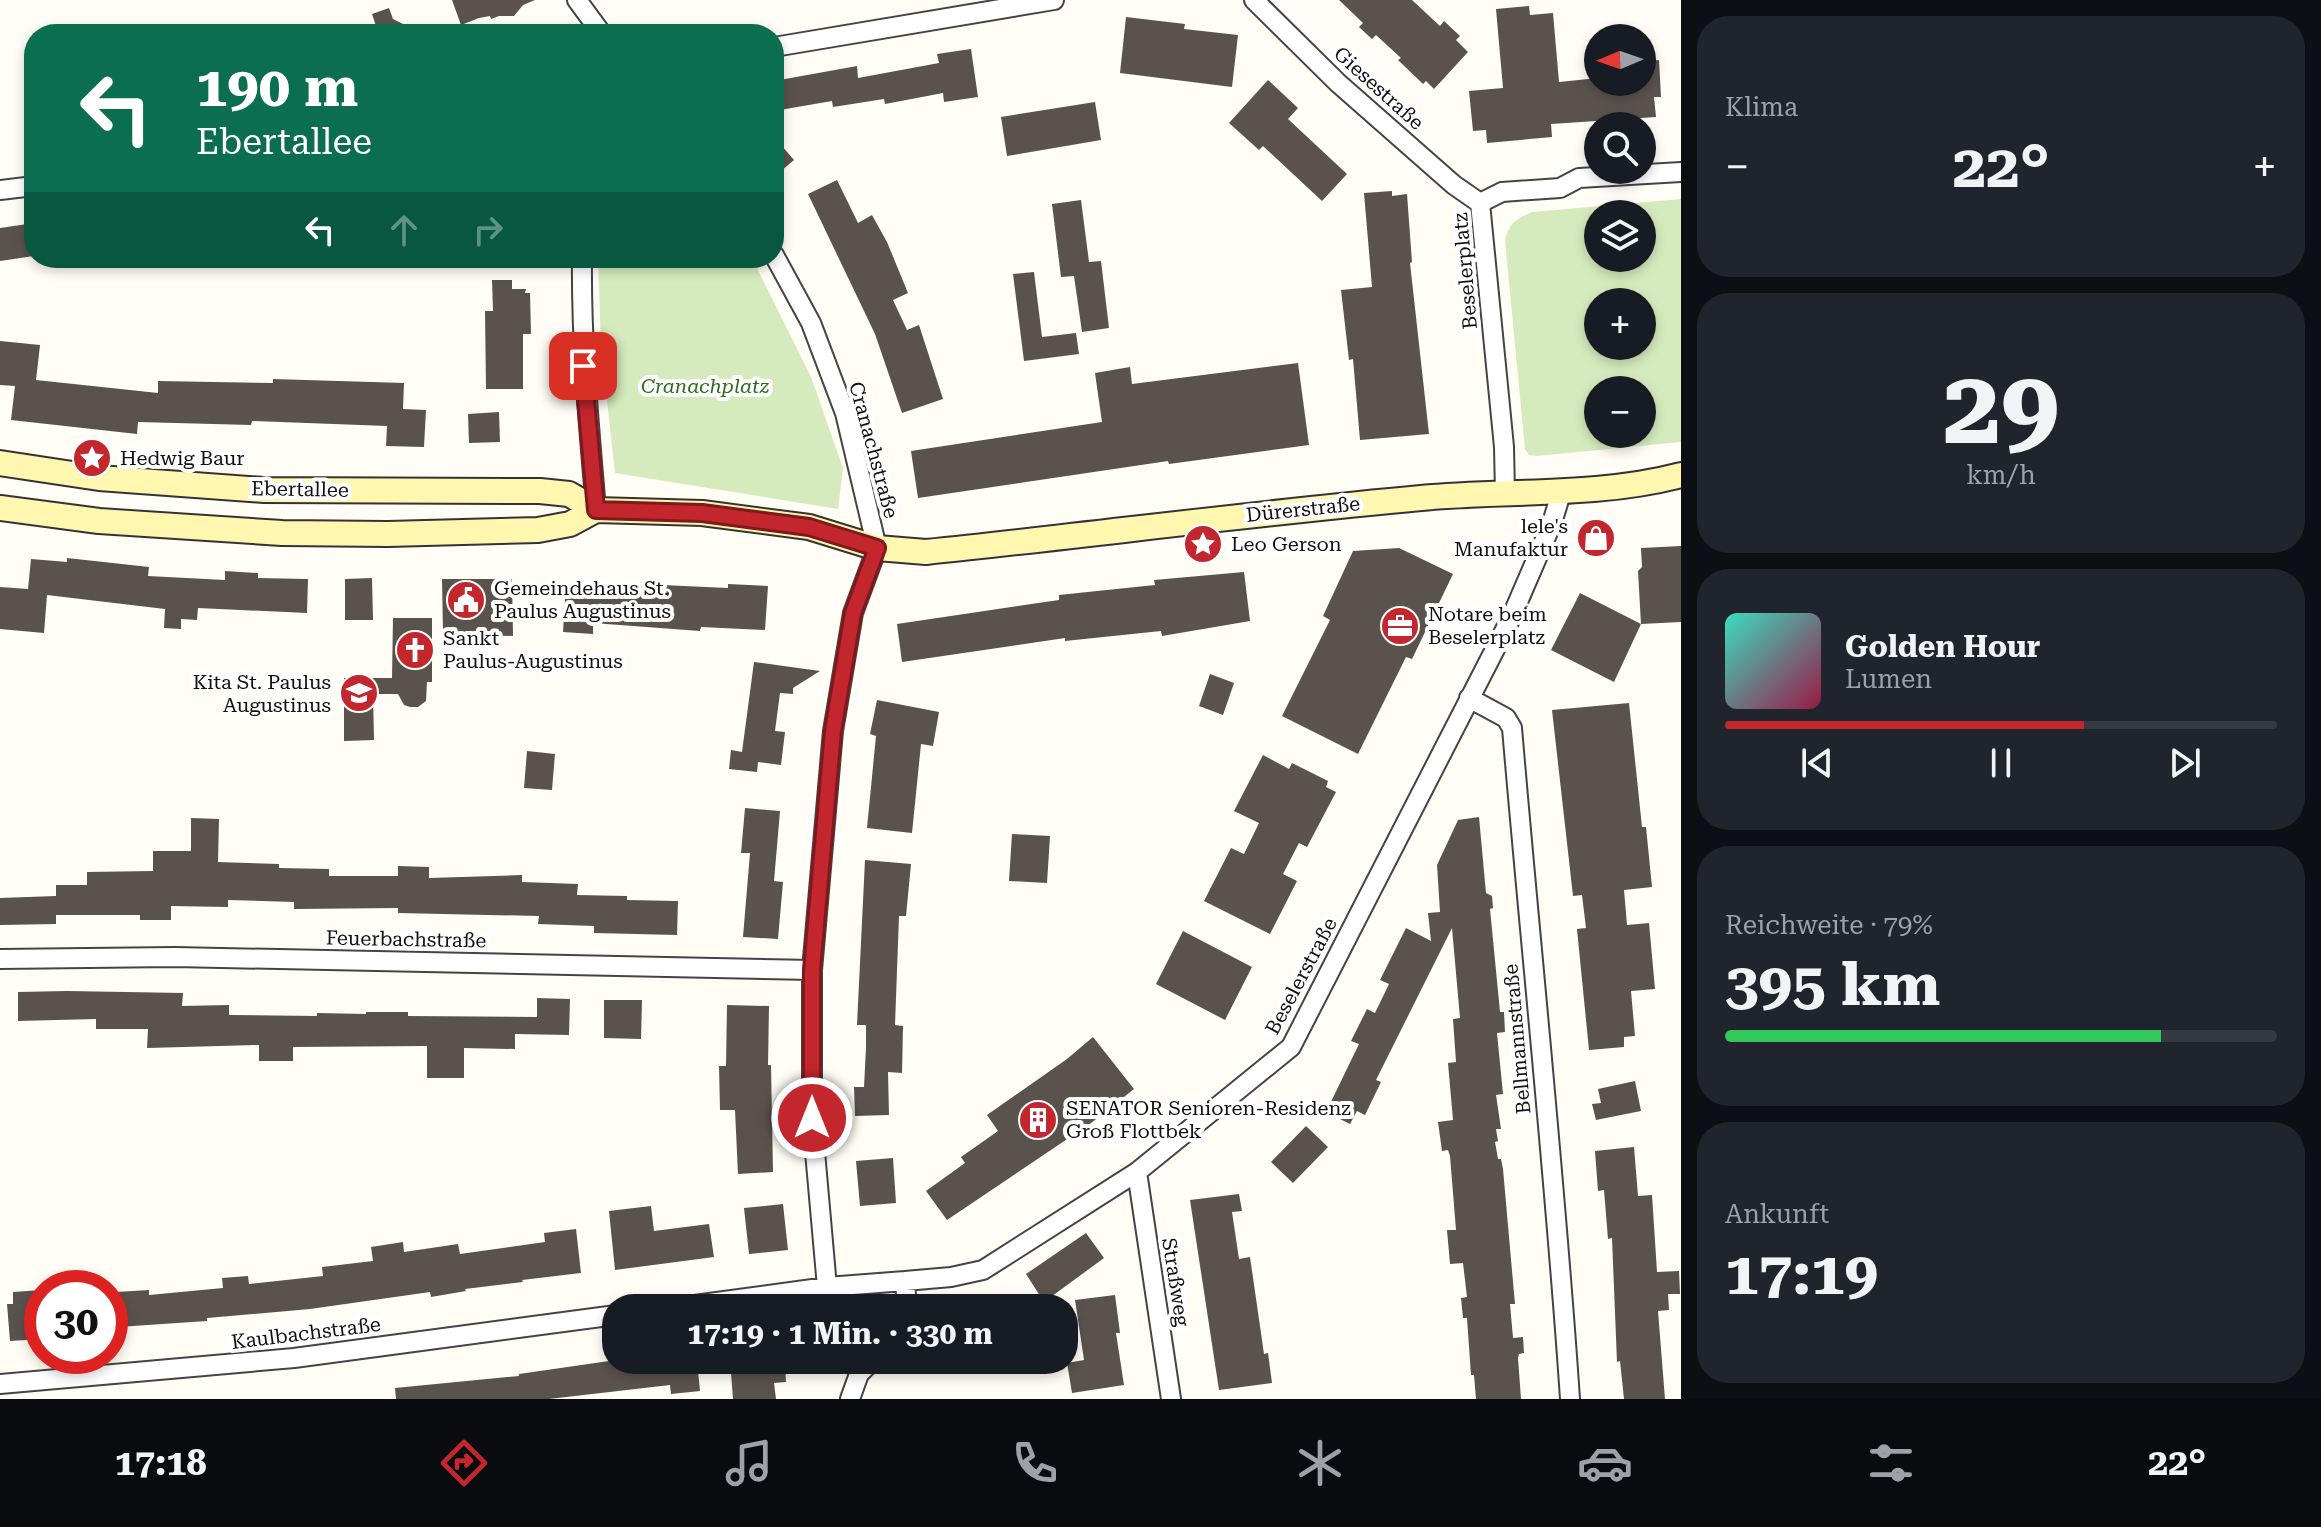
<!DOCTYPE html>
<html lang="de">
<meta charset="utf-8">
<style>
:root{--surface:#171b24;--page:#20242c;--text:#f1f3f6;--muted:#9ea1a6;--line:#363941;--accent:#c4262e}
body{margin:0;font-family:"Roboto Serif",serif;background:var(--page);color:var(--text);height:100vh;display:flex;flex-direction:column;font-size:30px;white-space:nowrap}
*{box-sizing:border-box;margin:0}
p{font-size:26px;color:var(--muted)}
.icon{flex:none;width:44px;height:44px;fill:none;stroke:currentColor;stroke-width:2;stroke-linecap:round;stroke-linejoin:round}
.map{position:relative;flex:1;overflow:hidden}
.sheet{display:flex;flex-direction:column;gap:16px;padding:16px;background:#0d0f14;width:640px}
.sheet>*{flex:none}
.top-card{position:absolute;left:24px;top:24px;width:760px;height:244px;border-radius:32px;box-shadow:0 4px 12px #0003;background:#0b6e4f;color:#fff;overflow:hidden}
.needle{width:52px;rotate:268deg}
.buttons{position:absolute;left:1584px;top:24px;display:grid;gap:16px}
.buttons a{display:grid;place-items:center;width:72px;height:72px;border-radius:50%;background:var(--surface);box-shadow:0 4px 12px #0003;font-size:40px}
.speed{position:absolute;left:24px;top:1270px;display:flex;gap:16px;font-size:40px;font-weight:700;text-align:center}
.speed>*{display:grid;place-content:center;width:104px;height:104px;border-radius:50%;background:var(--surface);box-shadow:0 4px 12px #0003;line-height:1}
.speed .limit{border:12px solid #d22;background:#fff;color:#111}
.pin{position:absolute;display:grid;place-items:center;width:68px;height:68px;color:#fff;margin:-34px;border-radius:16px;box-shadow:0 4px 12px #0006}
.me{position:absolute;width:88px;margin:-44px;rotate:0deg;stroke-linejoin:round;filter:drop-shadow(0 0 6px #0008)}
.turn{display:flex;align-items:center;gap:28px;height:168px;padding:0 40px;font-size:36px}
.turn .icon{width:104px;height:104px;stroke-width:2.5}
.turn b{display:block;font-size:56px;line-height:68px}
.lanes{display:flex;align-items:center;height:76px;padding:0 40px;background:#0003;justify-content:center;gap:40px;direction:ltr}
.lanes .off{opacity:.35}
.big{font-size:60px;font-weight:700;line-height:1.1}
.sheet .widget{flex:1;display:flex;flex-direction:column;justify-content:center;gap:12px;min-width:0;padding:0 28px;border-radius:32px;background:var(--page)}
.sheet .dial{align-items:center;gap:0}
.dial b{font-size:104px;line-height:1}
.song{display:flex;align-items:center;gap:24px}
.cover{width:96px;height:96px;border-radius:12px;background:linear-gradient(135deg,hsl(170 70% 55%),hsl(340 70% 35%))}
.played{height:8px;border-radius:4px;background:linear-gradient(90deg,var(--accent) 65%,var(--line) 65%)}
.keys{display:flex;justify-content:space-around;direction:ltr}
.heat{display:flex;justify-content:space-between;align-items:center;font-size:44px;direction:ltr}
.charge{height:12px;border-radius:6px;background:linear-gradient(90deg,#34c759 79%,var(--line) 0)}
.trip{position:absolute;left:602px;top:1294px;width:476px;height:80px;border-radius:32px;background:var(--surface);box-shadow:0 4px 12px #0003;font-weight:700;line-height:80px;text-align:center}
.tabs{display:flex;height:128px;justify-content:space-around;align-items:center;background:#090b0e;color:var(--muted)}
.tabs .icon{width:56px;height:56px}
.tabs .selected{color:var(--accent)}
.tabs b{font-size:36px;color:var(--text)}
main{display:flex;flex:1;min-height:0}
.map>svg:first-child{display:block}
.green{fill:#d5ebbd;fill-rule:evenodd}
.building{fill:#5a524d}
.lines{fill:none;stroke-linecap:round;stroke-linejoin:round}
.street-casing{stroke:#444;stroke-width:22}
.secondary-casing{stroke:#333;stroke-width:28}
.street{stroke:#fff;stroke-width:18}
.secondary{stroke:#fff6b0;stroke-width:24}
.route-casing{stroke:#7f191e;stroke-width:20}
.route{stroke:#c4262e;stroke-width:14}
.labels{text-anchor:middle;dominant-baseline:central;stroke-width:8;stroke-linejoin:round;paint-order:stroke}
.street-label{font-size:20px;fill:#111;stroke:#fff}
.park-label{font-size:20px;font-style:italic;fill:#2f6b1f;stroke:#fff}
.poi-label{font-size:20px;fill:#111;stroke:#fff;text-anchor:start}
</style>
<main>
<div class="map">
<svg width="1681" height="1399" viewBox="0 0 1681 1399">
<rect width="100%" height="100%" fill="#fffdf5"/>
<path class="green" d="M1681 199V442L1537 456 1529 455 1525 449 1505 240C1509 223 1516 219 1532 212ZM1598 214H1642V258H1598ZM1598 302H1642V346H1598ZM1598 390H1642V434H1598Z
M598 258H752L811 377 843 468 838 509 615 473 601 347Z
M882 1296 893 1301 896 1308 803 1306Z"/>
<path class="building" d="M452 0H535L523 5 514 16H499L491 19 490 16 479 18 461 25Z
M1339 0H1412L1440 26 1444 21 1460 36 1456 40 1468 52 1434 89 1426 81 1423 84 1398 60 1401 58 1376 35 1372 39 1359 27 1363 23Z
M1529 6 1530 15 1553 13 1559 82 1598 78V82H1642V61L1659 60 1661 97H1654L1656 117 1551 124 1552 137 1487 143 1486 130 1473 131 1469 91 1503 88 1496 9Z
M389 8 393 19 423 34H386L377 29 372 14Z
M1126 17 1185 24 1184 29 1238 35 1232 87 1120 73Z
M971 49 978 97 944 102 943 93 885 104 884 99 833 107 832 101 774 111V81L857 66 858 78 939 63 937 54Z
M1268 80 1298 108 1288 119 1347 174 1322 201 1263 146 1259 150 1229 123Z
M1095 102 1101 140 1007 156 1001 117Z
M774 137 794 160 774 177Z
M837 180 858 223 872 215 887 242 908 293 893 300 907 330 919 325 943 399 902 413 875 334 808 194Z
M1392 191V196L1407 194 1412 262 1410 263 1429 434 1360 440 1353 359 1349 360 1341 290 1372 287 1364 193Z
M1081 200 1089 262 1101 261 1109 328 1082 332 1074 276 1061 277 1052 204Z
M34 223V256L0 261V228Z
M1034 272 1042 337 1076 333 1079 354 1024 361 1013 274Z
M492 280H512V289H526L525 293H530L531 334H523V389H486L485 311H493Z
M0 341 40 345 36 380 158 393V381L273 383V379L404 383 403 409 426 410 424 447 386 446 387 426 252 421 251 425 138 422 137 434 11 420 15 386 0 385Z
M1298 363 1309 445 1169 464 1168 461 918 498 911 451 1102 422 1095 373 1130 367 1132 384Z
M499 412 500 442 469 443 468 414Z
M1681 546V622L1641 624 1614 682 1551 650 1580 593 1641 624 1638 571 1642 567 1641 548Z
M1399 548 1453 574 1412 659 1406 657 1358 754 1282 716 1330 620 1323 616 1353 551Z
M67 558 149 567 148 576 225 580V571L258 573V578L308 579 307 613 198 608 197 620 181 619V629L164 628 165 609 47 595 44 633 0 629V587L28 589 31 559 67 562Z
M1244 572 1250 621 1162 636 1161 631 1065 641V638L902 662 897 624 1059 600V595L1155 585 1154 580Z
M372 578 373 620H345V579Z
M442 579H512L513 636 477 635V632L443 633Z
M566 583 617 586 618 583 728 588V584L768 586 765 630 701 627 700 631 593 623V634L563 632Z
M393 618H432V682H427L426 701 418 707H410L404 705 398 694H373L374 740 344 741V678H392Z
M754 662 820 671 793 688V694L780 693 775 731 785 732 781 765 758 762 757 772 729 769 731 750 742 752Z
M1210 674 1234 683 1223 715 1199 706Z
M877 700 939 712 933 746 921 744 912 833 867 828 876 736 870 734Z
M1629 703 1642 827H1646L1652 887 1624 890 1627 925 1649 923 1655 989 1631 991 1635 1036 1624 1037V1047L1589 1050 1577 929 1586 928 1582 895 1573 896 1552 710Z
M527 751 555 754 552 790 524 788Z
M1263 755 1289 769 1292 763 1328 781 1326 787 1336 792 1307 847 1299 843 1283 874 1297 881 1270 934 1204 901 1231 848 1244 854 1259 823 1234 811Z
M745 808 780 811 774 881 783 882 778 939 743 937 750 853H741Z
M1479 817 1486 893 1492 896 1493 908 1490 909 1500 1012H1504L1505 1032 1497 1033 1503 1094 1496 1095 1501 1129H1496L1498 1141 1495 1142 1498 1159H1501L1503 1169 1513 1282 1515 1304H1510L1513 1338 1523 1337 1524 1353 1519 1354 1518 1358 1521 1399H1476L1474 1375H1471L1467 1318H1463L1461 1298 1467 1297 1463 1263 1450 1264 1447 1230H1456L1450 1156 1448 1150 1442 1151 1438 1122 1453 1120 1448 1063 1456 1062 1453 1019 1460 1018 1452 928 1376 1080 1381 1082 1365 1115 1357 1111 1350 1124 1326 1112 1359 1044 1351 1041 1367 1009 1375 1013 1389 984 1380 980 1406 928 1431 941 1428 913 1440 912 1437 865 1458 820Z
M191 818 219 819 218 862 279 864V868L329 869V876H398V866L429 867V878L522 875V882L578 884 577 895 627 896V900L678 901 677 935 594 933V926L538 924 539 916 398 913V908L294 909V902L228 900V907L171 906V920H140V915H56V924L0 925V898L56 896V885H87V872L153 871V851H191Z
M1012 834 1050 836 1047 883 1009 881Z
M865 860 911 864 906 916H899L895 1025 903 1026 902 1073 888 1072 889 1115 855 1116 854 1087H864L866 1048V1025H857Z
M1183 931 1252 967 1225 1020 1156 984Z
M67 991 183 993 182 1006 229 1005V1015L317 1016V1013L366 1014V1012H408V1016L537 1017V998L570 999 569 1035 515 1034V1049L464 1048V1078H427V1046L293 1047V1061H259V1045L147 1048 148 1029H96V1019L18 1021V992Z
M604 1000H642L641 1039 604 1038Z
M727 1005 769 1006 768 1065H771L773 1172 738 1174 735 1110H720L719 1066H726Z
M1093 1037 1134 1089 1091 1123 947 1220 926 1191 965 1163 961 1157 998 1131 987 1115 1067 1059Z
M1635 1081 1641 1111 1596 1120 1592 1104 1601 1103 1598 1089Z
M1306 1126 1328 1147 1293 1183 1271 1162Z
M1634 1147 1638 1196 1652 1195 1657 1272 1679 1271 1680 1294H1668L1669 1310 1658 1311 1665 1399H1624L1620 1361 1617 1362 1612 1238 1608 1239 1604 1190 1598 1191 1595 1151Z
M893 1158 896 1203 860 1206 856 1161Z
M1239 1194 1242 1211 1232 1212 1239 1259 1250 1257 1264 1354 1268 1353 1272 1383 1219 1390 1190 1200Z
M783 1204 788 1250 749 1254 744 1208Z
M651 1206 654 1231 709 1224 714 1257 615 1270 609 1211Z
M576 1229 581 1273 522 1280 523 1282 465 1289 466 1291 431 1297 430 1292 310 1309 207 1318V1321L118 1327 116 1292 149 1290V1295L223 1288 222 1278 248 1276 249 1284 323 1276 322 1267 373 1261 371 1247 403 1242 404 1252 458 1244 460 1254 545 1242 544 1233Z
M1086 1233 1104 1258 1044 1302 1026 1274Z
M42 1290V1339L10 1341 7 1304H13V1292Z
M1115 1295 1120 1333H1116L1124 1385 1072 1393 1067 1363 1084 1360 1075 1300Z
M616 1360H697L700 1391 671 1394 670 1385 549 1399H396L395 1388 519 1376V1374Z
M730 1360H785L786 1382 774 1383 776 1399H733Z"/>
<g class="lines">
<g class="street-casing">
<path id="street" d="M577 0 602 34
M1254 0 1338 83 1454 185 1480 203
M774 47 1054 0
M0 190 34 186
M1480 203 1504 447 1505 493
M1480 203 1502 192 1560 188 1579 178 1681 172
M774 255 811 323 845 413 877 548 853 613 833 731 812 970V1118L827 1287
M582 258C581 343 589 426 596 510
M1469 698 1506 718 1512 728C1531 952 1555 1175 1570 1399
M0 959 175 957 812 970
M1137 1172 1171 1399
M672 1308 827 1287 905 1281
M907 1308 905 1281 951 1277 983 1270 1137 1172 1291 1047 1511 618 1552 523 1562 490
M0 1384 294 1358 616 1315
M850 1399 859 1374 873 1360"/>
</g>
<g class="secondary-casing">
<path id="secondary" d="M0 463 99 478 264 490 540 491 569 494 596 510
M0 508 99 521 282 533 388 534 538 530 570 524 596 510 702 513 809 527 877 548 926 552C1091 535 1256 513 1421 498 1507 490 1597 497 1681 475"/>
</g>
<use href="#street" class="street"/>
<use href="#secondary" class="secondary"/>
</g>
<g class="lines">
<g class="route-casing">
<path id="route" d="M583 366 596 510 702 513 809 527 877 548 853 613 833 731 812 970V1118"/>
</g>
<use href="#route" class="route"/>
</g>
<defs>
<g id="sight-disc" transform="scale(2)"><circle r="9.5" fill="#c4262e" stroke="#fff"/><path d="M0-6L1.8-2.2L6-1.7L2.9 1.2L3.7 5.4L0 3.3L-3.7 5.4L-2.9 1.2L-6-1.7L-1.8-2.2Z" fill="#fff"/></g>
<g id="shop-disc" transform="scale(2)"><circle r="9.5" fill="#c4262e" stroke="#fff"/><path d="M-5-2.5h2.3a2.7 3.5 0 0 1 5.4 0H5L5.5 6h-11ZM-1.5-2.5h3a1.5 2.3 0 0 0-3 0Z" fill="#fff"/></g>
<g id="civic-disc" transform="scale(2)"><circle r="9.5" fill="#c4262e" stroke="#fff"/><path d="M-.6-6.5H3V-4.5H.6V-3L4-1V1h2V6H-6V1h2V-1L-.6-3ZM-1.2 2.5V6h2.4V2.5Z" fill="#fff"/></g>
<g id="office-disc" transform="scale(2)"><circle r="9.5" fill="#c4262e" stroke="#fff"/><path d="M-6-3h4V-5.5h4V-3h4V5H-6ZM-1-4.5V-3h2v-1.5ZM-6 0V1H6V0Z" fill="#fff"/></g>
<g id="church-disc" transform="scale(2)"><circle r="9.5" fill="#c4262e" stroke="#fff"/><path d="M-1.2-6h2.4v3.5h3.3v2.4h-3.3V6h-2.4V-.1h-3.3v-2.4h3.3Z" fill="#fff"/></g>
<g id="school-disc" transform="scale(2)"><circle r="9.5" fill="#c4262e" stroke="#fff"/><path d="M0-5L7-2L0 1L-7-2ZM-4 1L0 2.5L4 1V4Q0 6-4 4Z" fill="#fff"/></g>
<g id="building-disc" transform="scale(2)"><circle r="9.5" fill="#c4262e" stroke="#fff"/><path d="M-4-6H4V6H1V3H-1V6H-4ZM-2.5-4.3h1.7v1.8h-1.7ZM.8-4.3h1.7v1.8H.8ZM-2.5-1h1.7V.8h-1.7ZM.8-1h1.7V.8H.8Z" fill="#fff"/></g>
</defs>
<g fill-rule="evenodd">
<use href="#sight-disc" x="92" y="458"/>
<use href="#shop-disc" x="1596" y="538"/>
<use href="#sight-disc" x="1203" y="544"/>
<use href="#civic-disc" x="466" y="600"/>
<use href="#office-disc" x="1400" y="626"/>
<use href="#church-disc" x="415" y="650"/>
<use href="#school-disc" x="359" y="693"/>
<use href="#building-disc" x="1038" y="1120"/>
</g>
<g class="labels">
<g class="street-label">
<text transform="translate(1379 88) rotate(42)">Giesestraße</text>
<text transform="translate(1465 271) rotate(-95)">Beselerplatz</text>
<text transform="translate(874 450) rotate(75)">Cranachstraße</text>
<text transform="translate(300 489) rotate(1)">Ebertallee</text>
<text transform="translate(1303 509) rotate(-6)">Dürerstraße</text>
<text transform="translate(406 939) rotate(1)">Feuerbachstraße</text>
<text transform="translate(1301 976) rotate(-62)">Beselerstraße</text>
<text transform="translate(1517 1039) rotate(-95)">Bellmannstraße</text>
<text transform="translate(1176 1282) rotate(81)">Straßweg</text>
<text transform="translate(306 1333) rotate(-7)">Kaulbachstraße</text>
</g>
<g class="park-label">
<text x="705" y="386">Cranachplatz</text>
</g>
<g class="poi-label">
<text x="120" y="458">Hedwig Baur</text>
<text x="1568" y="526" text-anchor="end">lele's<tspan x="1568" dy="23">Manufaktur</tspan></text>
<text x="1231" y="544">Leo Gerson</text>
<text x="494" y="588">Gemeindehaus St.<tspan x="494" dy="23">Paulus Augustinus</tspan></text>
<text x="1428" y="614">Notare beim<tspan x="1428" dy="23">Beselerplatz</tspan></text>
<text x="443" y="638">Sankt<tspan x="443" dy="23">Paulus-Augustinus</tspan></text>
<text x="331" y="682" text-anchor="end">Kita St. Paulus<tspan x="331" dy="23">Augustinus</tspan></text>
<text x="1066" y="1108">SENATOR Senioren-Residenz<tspan x="1066" dy="23">Groß Flottbek</tspan></text>
</g>
</g>
</svg>
<div class="buttons">
<a><svg class="needle" viewBox="-14 -14 28 28"><path d="M0-13l5 13h-10z" fill="#e53935"/><path d="M0 13l5-13h-10z" fill="#9ea1a6"/></svg></a>
<a><svg class="icon" aria-label="search" viewBox="0 0 24 24"><circle cx="10" cy="10" r="6"/><path d="M15 15l6 6"/></svg></a>
<a><svg class="icon" aria-label="layers" viewBox="0 0 24 24"><path d="M12 4l9 5-9 5-9-5zM3 14l9 5 9-5"/></svg></a>
<a>+</a>
<a>−</a>
</div>
<div class="speed"><div class="limit">30</div></div>
<div class="pin" style="left:583px;top:366px;background:#d93025"><svg class="icon" aria-label="arrive" viewBox="0 0 24 24"><path d="M6 21V4h12l-3 4 3 4H6"/></svg></div>
<svg class="me" style="left:812px;top:1118px" viewBox="-20 -20 40 40"><circle r="17" fill="#c4262e" stroke="#fff" stroke-width="3"/><path d="M0-11L8 9 0 5-8 9z" fill="#fff"/></svg>
<div class="trip">17:19 · 1 Min. · 330 m</div>
<div class="top-card">
<div class="turn"><svg class="icon" aria-label="left" viewBox="0 0 24 24"><path d="M17 20v-9H6M10 6l-5 5 5 5"/></svg><div><b>190 m</b>Ebertallee</div></div>
<div class="lanes"><svg class="icon" aria-label="left" viewBox="0 0 24 24"><path d="M17 20v-9H6M10 6l-5 5 5 5"/></svg><svg class="icon off" aria-label="ahead" viewBox="0 0 24 24"><path d="M12 20V5M6 11l6-6 6 6"/></svg><svg class="icon off" aria-label="right" viewBox="0 0 24 24"><path d="M7 20v-9h11M14 6l5 5-5 5"/></svg></div>
</div>
</div>
<section class="sheet">
<div class="widget"><p>Klima</p>
<div class="heat"><a>−</a><b class="big">22°</b><a>+</a></div>
</div>
<div class="widget dial"><b>29</b><p>km/h</p></div>
<div class="widget">
<div class="song"><i class="cover"></i><div><b>Golden Hour</b><p>Lumen</p></div></div>
<div class="played"></div>
<div class="keys"><svg class="icon" aria-label="previous" viewBox="0 0 24 24"><path d="M18 5L8 12l10 7zM5 5v14"/></svg><svg class="icon" aria-label="pause" viewBox="0 0 24 24"><path d="M8 5v14M16 5v14"/></svg><svg class="icon" aria-label="next" viewBox="0 0 24 24"><path d="M6 5l10 7-10 7zM19 5v14"/></svg></div>
</div>
<div class="widget"><p>Reichweite · 79%</p><b class="big">395 km</b><div class="charge"></div></div>
<div class="widget"><p>Ankunft</p><b class="big">17:19</b></div>
</section>
</main>
<nav class="tabs">
<b>17:18</b>
<svg class="icon selected" aria-label="directions" viewBox="0 0 24 24"><path d="M12 3l9 9-9 9-9-9zM9 14v-3h6M13 9l2 2-2 2"/></svg>
<svg class="icon" aria-label="music" viewBox="0 0 24 24"><path d="M9 18V5l10-2v13"/><circle cx="6" cy="18" r="3"/><circle cx="16" cy="16" r="3"/></svg>
<svg class="icon" aria-label="phone" viewBox="0 0 24 24"><path d="M5 4h4l2 5-3 2q2 4 5 5l2-3 5 2v4C11 20 4 13 5 4z"/></svg>
<svg class="icon" aria-label="climate" viewBox="0 0 24 24"><path d="M12 3v18M4 7l16 10M4 17L20 7"/></svg>
<svg class="icon" aria-label="car" viewBox="0 0 24 24"><path d="M5 17H2v-5l4-1 3-4h7l3 4 3 1v5h-3M9 17h6M6 11h13"/><circle cx="7" cy="17" r="2"/><circle cx="17" cy="17" r="2"/></svg>
<svg class="icon" aria-label="filters" viewBox="0 0 24 24"><path d="M4 7h16M4 17h16"/><circle cx="9" cy="7" r="2"/><circle cx="15" cy="17" r="2"/></svg>
<b>22°</b>
</nav>
